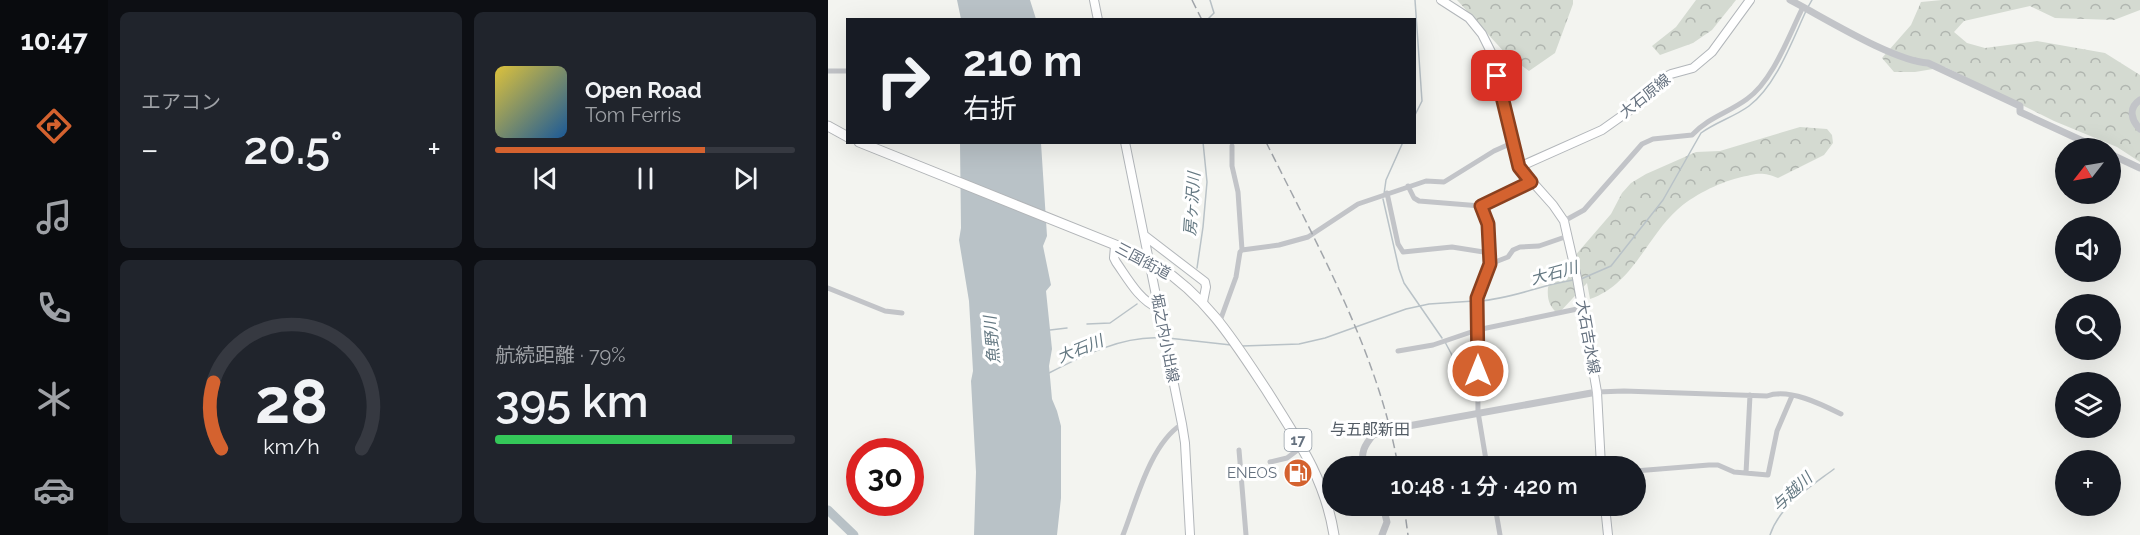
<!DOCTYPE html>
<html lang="ja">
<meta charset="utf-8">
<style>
:root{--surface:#171b24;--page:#20242c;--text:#f1f3f6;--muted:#9ea1a6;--line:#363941;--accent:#d4622f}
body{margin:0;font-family:Raleway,"Noto Sans JP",sans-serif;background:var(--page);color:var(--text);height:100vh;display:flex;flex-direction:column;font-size:22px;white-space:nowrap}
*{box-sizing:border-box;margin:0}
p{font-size:20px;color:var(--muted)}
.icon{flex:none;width:33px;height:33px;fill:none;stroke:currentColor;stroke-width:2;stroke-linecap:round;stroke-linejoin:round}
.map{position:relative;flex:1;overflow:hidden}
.panel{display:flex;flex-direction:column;gap:12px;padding:12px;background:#0d0f14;width:720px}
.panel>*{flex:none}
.guide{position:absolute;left:18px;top:18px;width:570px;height:126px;border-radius:0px;box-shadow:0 6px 24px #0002;background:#171b24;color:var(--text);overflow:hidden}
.needle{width:39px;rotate:239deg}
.buttons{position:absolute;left:1227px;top:138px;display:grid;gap:12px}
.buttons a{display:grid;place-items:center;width:66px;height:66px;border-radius:50%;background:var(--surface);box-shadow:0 6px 24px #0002;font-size:30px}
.speed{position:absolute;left:18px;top:438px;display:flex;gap:12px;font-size:30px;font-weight:700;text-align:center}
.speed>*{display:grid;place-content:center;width:78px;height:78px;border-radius:50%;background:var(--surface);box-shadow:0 6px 24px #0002;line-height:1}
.speed .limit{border:9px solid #d22;background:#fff;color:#111}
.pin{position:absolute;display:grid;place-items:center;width:51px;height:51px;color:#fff;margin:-26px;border-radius:12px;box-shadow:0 3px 9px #0006}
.me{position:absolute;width:66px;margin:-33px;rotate:0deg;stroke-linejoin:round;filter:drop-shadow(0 0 4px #0008)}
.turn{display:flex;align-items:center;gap:21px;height:126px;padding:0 18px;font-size:27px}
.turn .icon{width:78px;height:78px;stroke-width:2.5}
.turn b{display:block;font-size:42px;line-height:51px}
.big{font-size:45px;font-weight:600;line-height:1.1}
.panel .widget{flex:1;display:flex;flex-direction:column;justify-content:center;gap:9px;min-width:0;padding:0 21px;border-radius:9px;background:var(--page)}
.panel .dial{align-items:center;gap:0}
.dial svg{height:156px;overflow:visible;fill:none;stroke:var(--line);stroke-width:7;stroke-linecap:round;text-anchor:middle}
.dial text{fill:var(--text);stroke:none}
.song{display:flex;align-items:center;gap:18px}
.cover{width:72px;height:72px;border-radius:9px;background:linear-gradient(135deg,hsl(50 70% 55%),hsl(210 70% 35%))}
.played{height:6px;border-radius:3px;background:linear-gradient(90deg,var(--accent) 70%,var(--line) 70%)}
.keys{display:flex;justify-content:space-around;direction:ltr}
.heat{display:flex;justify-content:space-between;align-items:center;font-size:33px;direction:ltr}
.charge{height:9px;border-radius:4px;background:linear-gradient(90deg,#34c759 79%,var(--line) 0)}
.panel .tiles{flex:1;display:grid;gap:12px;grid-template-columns:repeat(2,1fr)}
.trip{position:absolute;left:494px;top:456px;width:324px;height:60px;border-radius:30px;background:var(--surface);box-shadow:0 6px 24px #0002;font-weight:600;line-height:60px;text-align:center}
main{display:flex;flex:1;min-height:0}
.menu{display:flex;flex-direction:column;width:108px;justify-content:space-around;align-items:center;background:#090b0e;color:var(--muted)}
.menu .icon{width:42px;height:42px}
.menu .current{color:var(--accent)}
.menu b{font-size:27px;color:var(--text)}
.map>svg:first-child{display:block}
.forest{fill:url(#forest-crowns)}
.water{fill:#b9c2c7}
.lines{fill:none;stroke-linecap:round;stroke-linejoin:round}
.stream{stroke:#b9c2c7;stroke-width:1.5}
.river{stroke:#b9c2c7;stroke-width:9}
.secondary-casing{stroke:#b2b6ba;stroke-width:10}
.trunk-casing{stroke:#b2b5b8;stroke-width:11}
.minor{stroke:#c2c4c8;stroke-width:5}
.tertiary{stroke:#c2c4c8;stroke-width:7}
.secondary{stroke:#fff;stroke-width:8}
.trunk{stroke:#fff;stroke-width:9}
.rail{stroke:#a1a5aa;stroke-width:1.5;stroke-dasharray:9 4.5;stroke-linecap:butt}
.trunk-bridge-casing{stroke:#b2b5b8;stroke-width:11;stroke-linecap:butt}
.tertiary-bridge{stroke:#c2c4c8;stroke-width:7}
.trunk-bridge{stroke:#fff;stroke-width:9}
.route-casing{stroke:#8a401f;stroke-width:15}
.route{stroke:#d4622f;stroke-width:10}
.labels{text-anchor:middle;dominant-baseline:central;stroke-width:6;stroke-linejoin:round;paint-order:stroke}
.shield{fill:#fff;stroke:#939ca5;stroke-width:1.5}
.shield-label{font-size:14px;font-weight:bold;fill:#65717f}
.street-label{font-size:15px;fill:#65717f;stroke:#fff}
.poi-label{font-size:15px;fill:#65717f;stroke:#fff;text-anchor:end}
.water-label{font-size:16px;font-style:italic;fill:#657983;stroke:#fff}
.neighbourhood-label{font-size:16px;fill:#525b64;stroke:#fff}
</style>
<main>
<nav class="menu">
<b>10:47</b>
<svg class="icon current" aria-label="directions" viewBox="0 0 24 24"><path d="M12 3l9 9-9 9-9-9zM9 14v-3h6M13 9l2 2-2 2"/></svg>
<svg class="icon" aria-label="music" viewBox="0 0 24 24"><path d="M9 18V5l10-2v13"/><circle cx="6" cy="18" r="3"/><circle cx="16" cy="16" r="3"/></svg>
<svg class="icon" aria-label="phone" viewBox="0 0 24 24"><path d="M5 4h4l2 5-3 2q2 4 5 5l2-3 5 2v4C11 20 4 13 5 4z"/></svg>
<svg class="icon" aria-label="climate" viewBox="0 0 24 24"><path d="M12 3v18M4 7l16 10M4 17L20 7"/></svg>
<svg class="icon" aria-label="car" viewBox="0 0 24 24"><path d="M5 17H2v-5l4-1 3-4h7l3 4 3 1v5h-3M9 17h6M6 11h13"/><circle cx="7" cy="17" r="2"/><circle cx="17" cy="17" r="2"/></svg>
</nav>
<section class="panel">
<div class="tiles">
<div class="widget"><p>エアコン</p>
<div class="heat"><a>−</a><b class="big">20.5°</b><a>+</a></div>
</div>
<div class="widget">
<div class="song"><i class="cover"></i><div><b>Open Road</b><p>Tom Ferris</p></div></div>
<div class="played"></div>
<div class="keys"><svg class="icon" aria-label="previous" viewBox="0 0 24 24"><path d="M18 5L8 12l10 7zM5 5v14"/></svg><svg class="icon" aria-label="pause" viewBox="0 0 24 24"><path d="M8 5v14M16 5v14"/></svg><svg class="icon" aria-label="next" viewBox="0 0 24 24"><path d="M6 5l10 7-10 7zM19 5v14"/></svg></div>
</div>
<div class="widget dial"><svg viewBox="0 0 100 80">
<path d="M14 69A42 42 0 1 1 86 69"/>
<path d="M14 69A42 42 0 0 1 10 35" stroke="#d4622f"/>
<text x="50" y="56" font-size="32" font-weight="700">28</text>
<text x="50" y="72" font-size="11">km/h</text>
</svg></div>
<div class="widget"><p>航続距離 · 79%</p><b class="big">395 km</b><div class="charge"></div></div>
</div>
</section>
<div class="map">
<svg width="1312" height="535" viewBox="0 0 1312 535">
<defs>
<pattern id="forest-crowns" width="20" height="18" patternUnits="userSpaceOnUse" patternTransform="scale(1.5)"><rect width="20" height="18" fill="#d4dad1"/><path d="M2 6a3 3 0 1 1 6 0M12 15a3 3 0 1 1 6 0" fill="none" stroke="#b0b5af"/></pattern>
</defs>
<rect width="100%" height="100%" fill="#f3f4f0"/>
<path class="forest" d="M629 0H745V4L727 53 701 71 678 54Z
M868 0H913H908L884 30 865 43 832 55 824 46 848 27Z
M1114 0H1312V10L1286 20 1227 18 1202 6 1136 21 1126 32 1139 43 1157 48 1209 41 1277 53 1312 75V162L1289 147 1226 121 1117 67 1087 72H1066L1054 58 1083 25 1093 2Z
M972 127 999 129 1004 135 1005 143 996 155 950 178C933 171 928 174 910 178 890 183 864 196 849 210 819 237 804 285 762 299L759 283 730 314C721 306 719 299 720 287L783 214 794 193 803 183 818 174 868 152 892 151Z"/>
<path class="water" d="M129 0H202L208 19H133Z
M132 143H213L219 236 215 246 223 285 218 291 224 349 221 366 224 399 229 411 233 426V498L229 535H146L148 472 143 381 145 371 141 301 131 240 133 228Z"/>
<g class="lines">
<path class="stream" d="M980 7 984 0
M379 20 386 13 382 0
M586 117 594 101 587 0
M556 194 558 180 575 142
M555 199 571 269 576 283 614 338
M369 268 375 227 379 182 375 142
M753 279 783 266 835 200 873 133C888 122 906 117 921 106 948 86 964 41 978 11
M651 301C683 299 713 285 745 280
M259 324 282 323 309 304
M222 330 239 328
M340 338 403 345
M617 342 625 357 648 375
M414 346 471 344 497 338 578 309 601 304 646 301
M221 373C254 356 294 336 332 338
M652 378 658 384
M942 535C952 505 982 487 1006 469"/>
<path class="river" d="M0 510 26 535"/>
<g class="secondary-casing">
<path id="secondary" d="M266 0 270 20
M613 0 641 18 654 34 664 54 684 143 691 167 725 205 736 221 749 278 769 392 773 466
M297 142 354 424 357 443 362 535
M691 167 774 130 805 108 834 79 843 74 865 68 884 52 922 0
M317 236 377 282 378 287 375 302
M287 246 286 258 288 262C300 279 311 300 330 308
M777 506 780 535"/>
</g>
<g class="trunk-casing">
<path id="trunk" d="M0 126 20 137
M31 142 305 252
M329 265C380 298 406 341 439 391 469 439 497 478 506 535"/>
</g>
<path class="minor" d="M0 71H20
M404 146V166L410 192 414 250
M580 186 586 198 591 201 653 206 703 182
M559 193 570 244 575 252 624 247 662 253
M653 206 660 224 662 267 649 298 650 412 659 466
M736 221 756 210 814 144 825 139 864 135C881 117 900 113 919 99 945 81 961 35 975 7
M662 264 680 257 685 250 692 247 711 246 740 236
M0 288 57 311 74 313
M392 321 408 277 412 252 414 250 451 245 480 237 530 204 598 181 616 182 666 151 684 143
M570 351 605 345 649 330 754 308
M769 392 796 391 939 396C961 388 993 404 1013 414
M411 450 418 535
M442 462 459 458 475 446
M807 471 881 465H890L906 472 940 475 949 431 964 396
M918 473 922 395
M667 506 672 535
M295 535C308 502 322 444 354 424"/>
<path class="tertiary" d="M962 0C995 17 1065 61 1100 63L1192 106V112L1270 148
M1312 100C1300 108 1303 120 1312 129
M1282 154 1312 168
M569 428 769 392
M535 466C533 452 536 446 545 435
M554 535 559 522 555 506"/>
<use href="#secondary" class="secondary"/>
<use href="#trunk" class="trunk"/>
<path class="rail" d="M364 0 374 20
M438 142C489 245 550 352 570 466
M576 506 580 535"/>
<g class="trunk-bridge-casing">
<path id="trunk-bridge" d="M305 252 329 265"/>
</g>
<path class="tertiary-bridge" d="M545 435 569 428"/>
<use href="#trunk-bridge" class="trunk-bridge"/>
</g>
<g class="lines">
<g class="route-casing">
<path id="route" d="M650 371 649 298 662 264 660 224 653 206 703 182 691 167 669 76"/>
</g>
<use href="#route" class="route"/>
</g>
<defs>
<g id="fuel-disc" transform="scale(1.5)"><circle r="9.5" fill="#d4622f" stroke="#fff"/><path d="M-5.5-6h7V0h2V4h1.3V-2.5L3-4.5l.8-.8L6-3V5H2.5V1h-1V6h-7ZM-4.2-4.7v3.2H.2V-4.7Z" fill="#fff"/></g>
</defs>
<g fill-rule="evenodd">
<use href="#fuel-disc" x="470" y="473"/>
</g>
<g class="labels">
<rect class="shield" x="456.5" y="429" width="27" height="22" rx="4.5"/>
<g class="shield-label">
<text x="470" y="440">17</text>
</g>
<g class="street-label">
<text transform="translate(817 96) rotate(-39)">大石原線</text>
<text transform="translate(315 261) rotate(28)">三国街道</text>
<text transform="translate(760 337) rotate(80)">大石吉水線</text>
<text transform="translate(337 338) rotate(79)">堀之内小出線</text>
</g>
<g class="poi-label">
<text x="449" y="473">ENEOS</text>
</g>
<g class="water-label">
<text transform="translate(364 204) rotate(-86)">房ヶ沢川</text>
<text transform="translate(726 273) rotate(-15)">大石川</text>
<text transform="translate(164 340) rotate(-95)">魚野川</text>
<text transform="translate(252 349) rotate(-22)">大石川</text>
<text transform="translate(964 492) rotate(-43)">与越川</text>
</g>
<g class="neighbourhood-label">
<text x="542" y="429">与五郎新田</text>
</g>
</g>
</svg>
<div class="buttons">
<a><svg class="needle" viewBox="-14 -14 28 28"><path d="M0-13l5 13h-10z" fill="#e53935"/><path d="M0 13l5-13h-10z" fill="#9ea1a6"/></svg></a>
<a><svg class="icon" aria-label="sound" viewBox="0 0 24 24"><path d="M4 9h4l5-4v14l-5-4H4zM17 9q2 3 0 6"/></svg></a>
<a><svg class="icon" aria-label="search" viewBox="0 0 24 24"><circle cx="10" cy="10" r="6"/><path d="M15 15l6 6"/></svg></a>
<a><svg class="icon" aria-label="layers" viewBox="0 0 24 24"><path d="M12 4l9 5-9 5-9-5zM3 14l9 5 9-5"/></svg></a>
<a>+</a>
</div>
<div class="speed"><div class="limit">30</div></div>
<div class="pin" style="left:669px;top:76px;background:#d93025"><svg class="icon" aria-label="arrive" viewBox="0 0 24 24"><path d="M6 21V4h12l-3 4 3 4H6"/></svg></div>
<svg class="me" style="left:650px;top:371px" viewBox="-20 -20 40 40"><circle r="17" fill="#d4622f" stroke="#fff" stroke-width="3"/><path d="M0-11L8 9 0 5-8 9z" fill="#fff"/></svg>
<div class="trip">10:48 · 1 分 · 420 m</div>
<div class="guide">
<div class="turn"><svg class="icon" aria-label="right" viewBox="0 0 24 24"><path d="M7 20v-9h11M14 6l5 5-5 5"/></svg><div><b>210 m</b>右折</div></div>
</div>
</div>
</main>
